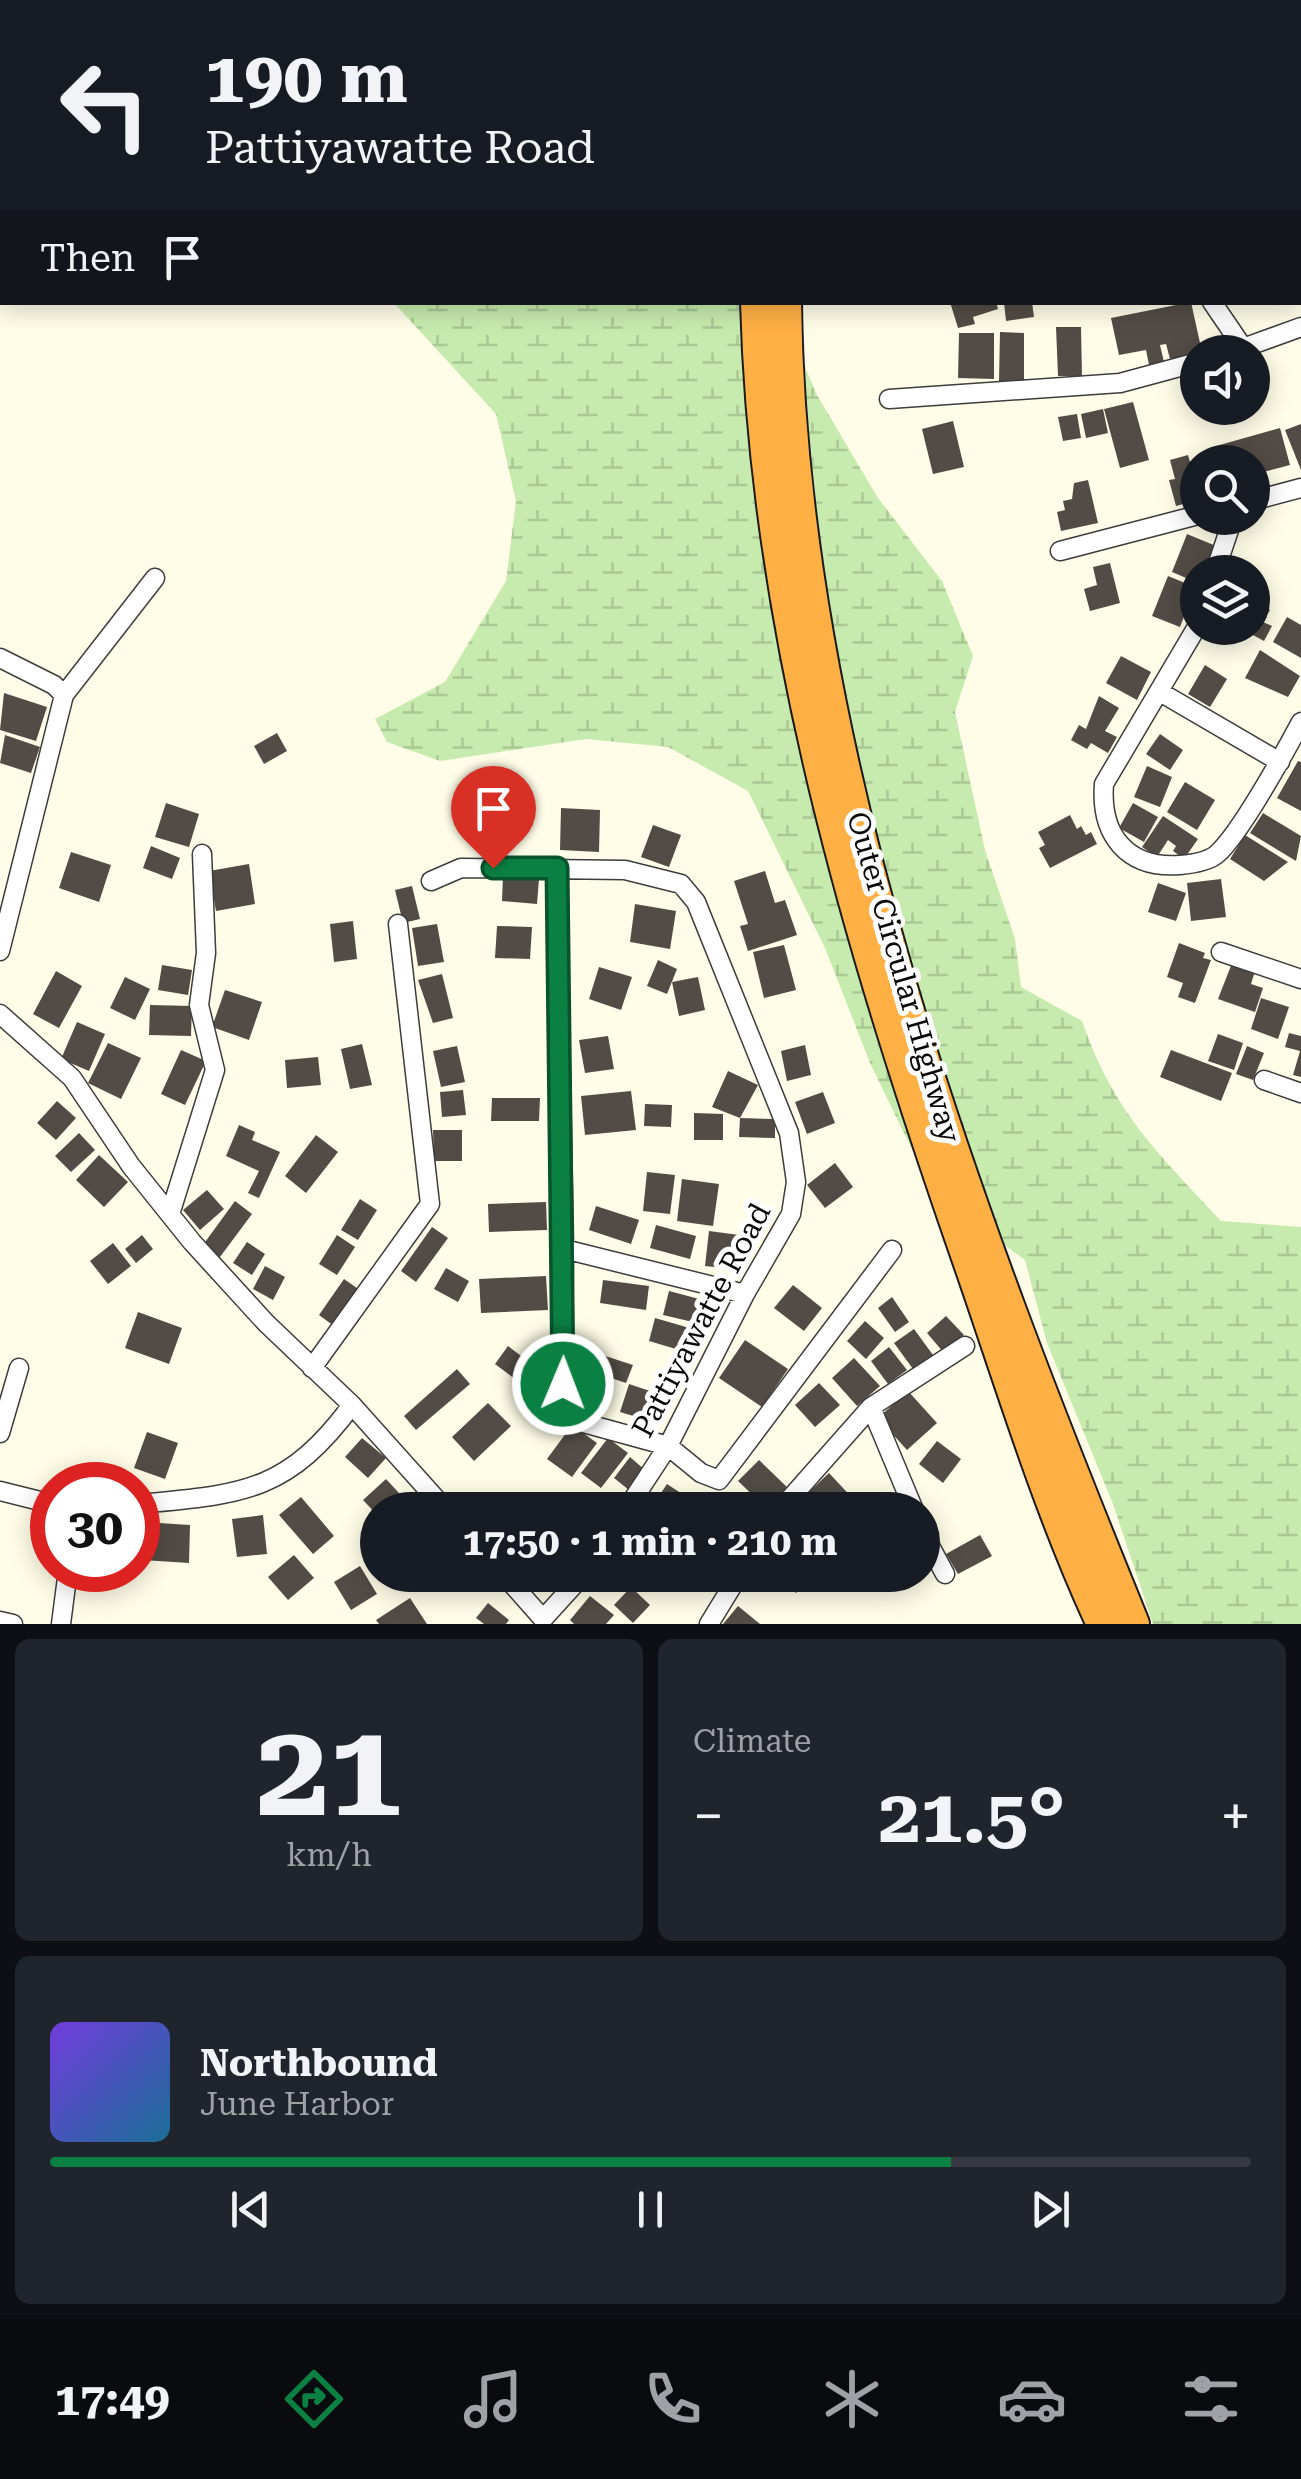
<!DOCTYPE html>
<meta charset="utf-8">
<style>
:root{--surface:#171b24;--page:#20242c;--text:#f1f3f6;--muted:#9ea1a6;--line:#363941;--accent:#0b8043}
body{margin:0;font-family:"Roboto Serif",serif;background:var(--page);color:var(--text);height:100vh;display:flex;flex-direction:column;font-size:38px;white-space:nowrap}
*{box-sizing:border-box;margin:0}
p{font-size:32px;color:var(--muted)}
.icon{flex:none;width:55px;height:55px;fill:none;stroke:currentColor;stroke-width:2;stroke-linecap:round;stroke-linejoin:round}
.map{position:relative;height:1624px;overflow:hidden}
.drawer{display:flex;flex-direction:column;gap:15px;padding:15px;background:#0d0f14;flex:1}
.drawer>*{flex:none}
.banner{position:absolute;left:0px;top:0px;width:1302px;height:305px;box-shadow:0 5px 25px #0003;background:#171b24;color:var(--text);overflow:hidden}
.controls{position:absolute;left:1180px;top:335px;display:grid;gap:20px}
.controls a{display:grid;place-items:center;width:90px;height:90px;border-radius:50%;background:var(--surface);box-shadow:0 5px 25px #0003;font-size:50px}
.speed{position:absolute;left:30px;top:1462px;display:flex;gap:20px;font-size:50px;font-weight:700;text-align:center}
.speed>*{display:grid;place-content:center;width:130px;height:130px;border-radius:50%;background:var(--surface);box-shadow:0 5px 25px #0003;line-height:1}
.speed .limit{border:15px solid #d22;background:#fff;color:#111}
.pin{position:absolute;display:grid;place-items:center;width:85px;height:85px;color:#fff;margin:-102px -42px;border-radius:50% 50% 50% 0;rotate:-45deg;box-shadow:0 0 10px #0007}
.pin .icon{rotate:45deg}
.me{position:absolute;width:110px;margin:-55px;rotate:1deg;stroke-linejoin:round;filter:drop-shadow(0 0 8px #0008)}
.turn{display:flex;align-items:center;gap:35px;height:210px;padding:0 40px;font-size:45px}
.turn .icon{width:130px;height:130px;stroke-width:2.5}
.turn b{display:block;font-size:70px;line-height:85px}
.then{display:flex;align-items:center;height:95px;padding:0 40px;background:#0003;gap:20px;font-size:38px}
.big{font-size:75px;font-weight:700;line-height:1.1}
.drawer .card{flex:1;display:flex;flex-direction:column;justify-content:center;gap:15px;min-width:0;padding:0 35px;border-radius:15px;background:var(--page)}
.drawer .dial{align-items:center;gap:0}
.dial b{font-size:130px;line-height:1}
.song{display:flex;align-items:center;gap:30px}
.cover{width:120px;height:120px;border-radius:15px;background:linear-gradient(135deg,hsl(260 70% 55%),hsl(200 70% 35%))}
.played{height:10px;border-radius:5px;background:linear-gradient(90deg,var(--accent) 75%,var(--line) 75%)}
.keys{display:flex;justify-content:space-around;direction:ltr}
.heat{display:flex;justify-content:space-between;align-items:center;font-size:55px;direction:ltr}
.drawer .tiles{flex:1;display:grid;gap:15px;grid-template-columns:1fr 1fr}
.card:last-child{grid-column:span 2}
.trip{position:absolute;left:360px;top:1492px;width:580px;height:100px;border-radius:50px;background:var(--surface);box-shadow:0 5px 25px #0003;font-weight:700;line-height:100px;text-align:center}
.tab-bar{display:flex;height:160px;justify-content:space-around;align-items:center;background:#090b0e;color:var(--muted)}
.tab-bar .icon{width:70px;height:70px}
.tab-bar .current{color:var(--accent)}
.tab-bar b{font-size:45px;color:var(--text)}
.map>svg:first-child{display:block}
.wetland{fill:url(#wetland-marsh)}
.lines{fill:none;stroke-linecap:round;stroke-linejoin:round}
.river{stroke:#a7d1fb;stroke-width:32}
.building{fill:#534c46}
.street-casing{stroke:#3d3d3d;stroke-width:21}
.highway-casing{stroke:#1b1b1b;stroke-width:36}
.street{stroke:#fff;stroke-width:18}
.highway{stroke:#ffb045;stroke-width:32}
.route-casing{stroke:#07532c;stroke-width:25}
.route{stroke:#0b8043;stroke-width:18}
.labels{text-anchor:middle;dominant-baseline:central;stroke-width:10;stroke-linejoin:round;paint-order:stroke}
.street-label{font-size:30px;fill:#0a0a0a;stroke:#fff}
</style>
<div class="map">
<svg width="1301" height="1624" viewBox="0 0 1301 1624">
<defs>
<pattern id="wetland-marsh" width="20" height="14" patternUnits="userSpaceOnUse" patternTransform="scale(2.5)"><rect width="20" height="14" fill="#c7ebae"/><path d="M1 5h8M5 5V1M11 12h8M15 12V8" fill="none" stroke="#aac894"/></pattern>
</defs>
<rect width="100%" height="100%" fill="#fffde7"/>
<path class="wetland" d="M0 0H945L2 2V73Z
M394 303H777L817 395 878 498 942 581 973 656 955 712 985 850 1015 939 1021 987 1082 1021C1114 1113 1157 1152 1221 1221L1301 1227V1624H1153L1113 1504 1047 1343 1025 1260 933 1193 870 1063 825 948 748 791 668 747 586 739 440 761 387 742 375 719 445 682 506 581 516 501 496 414Z"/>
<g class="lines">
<path class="river" d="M310 0 313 2
M692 2V0"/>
</g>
<path class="building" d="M950 302H996L998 309 973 317 975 324 958 328Z
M1004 302H1032L1034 317 1006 321Z
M1191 302 1202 352 1170 359 1166 344 1160 345 1164 362 1149 365 1146 350 1119 355 1111 318Z
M1056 327H1081L1082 376H1058Z
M1000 332 1024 333V382L999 381Z
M959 333H994V379L958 378Z
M1133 402 1149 460 1120 468 1104 409Z
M1103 409 1108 433 1086 438 1081 414Z
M1077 414 1081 438 1063 441 1058 417Z
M953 421 964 467 933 474 922 429Z
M1301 424V470L1285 430Z
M1280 428 1290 465 1252 475V462H1213L1209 448Z
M1188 455 1192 469 1198 468V500L1176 506 1169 480 1175 479 1170 460Z
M1088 480 1098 523 1061 531 1057 512 1065 510 1063 501 1072 499 1074 483Z
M1187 534 1216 546 1206 572H1198V583L1172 572Z
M1110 563 1120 603 1090 611 1084 589 1097 585 1093 567Z
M1168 576 1195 587 1180 627 1152 616Z
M1252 600 1270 610 1263 622 1272 626 1264 641 1240 628H1252Z
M1287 617 1301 625V658L1273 642Z
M1260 650 1300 676 1288 697 1245 678Z
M1121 656 1151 672 1137 700 1106 683Z
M1205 665 1227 679 1210 707 1188 694Z
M4 693 47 707 36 741 0 730Z
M1099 696 1119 708 1105 731 1117 737 1108 753 1091 743 1087 749 1071 740 1079 725 1086 729Z
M277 733 287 751 264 764 254 746Z
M1160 734 1183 750 1170 770 1146 754Z
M5 735 40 747 31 773 0 763Z
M1298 761 1301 762V811L1277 798Z
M1147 766 1172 777 1160 807 1134 797Z
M1185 782 1215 800 1197 830 1167 812Z
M166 803 199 814 189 847 155 837Z
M1133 803 1158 817 1144 842 1119 828Z
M561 808 600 810 599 852 560 850Z
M1263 813 1301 836 1296 861 1250 833Z
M1070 815 1077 829 1081 826 1086 835 1091 832 1097 844 1050 868 1039 848 1045 845 1038 832Z
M1163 816 1198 839 1184 859 1173 851 1176 846 1168 840 1157 857 1142 847Z
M653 825 681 835 669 867 641 857Z
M1245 835 1288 862 1264 881 1230 859Z
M151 846 180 858 172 879 143 868Z
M71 852 111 865 99 902 59 888Z
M249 864 255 904 216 911 209 871Z
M765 871 775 903 785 900 797 935 748 951 740 926 748 924 734 881Z
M503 876 539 879 537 904 502 901Z
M1221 879 1226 917 1191 921 1187 883Z
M1158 883 1186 893 1176 921 1148 912Z
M412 886 420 919 403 923 395 890Z
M635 904 676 911 670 949 630 942Z
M353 921 357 959 334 962 330 924Z
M437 924 444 962 418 966 412 928Z
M497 926 532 927 530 959 495 958Z
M1179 943 1205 953 1203 958 1211 960 1195 1003 1178 997 1183 983 1167 977Z
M784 945 796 990 764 998 753 952Z
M658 960 677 969 667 994 647 986Z
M1232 963 1255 971 1251 984 1263 988 1255 1012 1218 999Z
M162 965 192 970 188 995 158 990Z
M599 967 632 977 621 1010 589 999Z
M56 971 82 986 59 1028 33 1014Z
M442 974 453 1018 433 1023 418 980Z
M125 977 150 989 135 1020 110 1008Z
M698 977 705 1010 679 1016 672 982Z
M225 990 262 1002 249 1040 212 1027Z
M1261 998 1289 1007 1278 1039 1251 1029Z
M150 1005 192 1006 191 1036 149 1035Z
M77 1022 105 1034 89 1071 61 1059Z
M1289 1033 1301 1036V1077L1293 1075 1300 1051 1285 1047Z
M1218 1034 1243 1043 1234 1070 1208 1061Z
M608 1036 614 1069 585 1073 579 1040Z
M108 1043 141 1058 121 1099 88 1083Z
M362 1044 372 1085 350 1089 341 1049Z
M805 1045 811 1075 787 1081 781 1051Z
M457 1046 465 1082 441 1087 433 1051Z
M1247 1046 1264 1053 1253 1080 1236 1074Z
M181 1050 206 1061 185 1105 161 1094Z
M1171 1050 1232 1073 1221 1101 1160 1077Z
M318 1057 321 1085 287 1088 285 1060Z
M728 1071 758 1085 740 1118 712 1107Z
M463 1090 466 1115 442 1117 440 1092Z
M631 1091 636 1130 585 1135 581 1096Z
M823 1092 835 1123 807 1134 795 1102Z
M492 1098H540L539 1121H491Z
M57 1101 76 1118 56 1140 37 1123Z
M645 1104 672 1105 671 1127 644 1126Z
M694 1113 723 1114V1140H694Z
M740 1118 775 1119V1138L739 1137Z
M239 1125 255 1132 252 1140 280 1152 259 1198 248 1193 259 1171 226 1156Z
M433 1130H462V1161H434Z
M79 1133 95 1150 71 1172 55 1156Z
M316 1135 338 1152 306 1193 285 1176Z
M99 1155 128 1182 104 1207 76 1180Z
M835 1163 853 1187 825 1208 807 1185Z
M647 1172 675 1175 670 1214 643 1211Z
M682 1179 719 1184 713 1226 677 1221Z
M207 1190 224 1209 200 1230 183 1210Z
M360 1199 377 1210 358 1240 341 1230Z
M235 1201 252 1214 217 1261 200 1249Z
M546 1202 547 1230 489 1232 488 1204Z
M596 1206 639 1220 631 1244 589 1230Z
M656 1225 696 1236 690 1259 650 1248Z
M432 1227 448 1238 416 1282 401 1271Z
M709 1231 739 1235 734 1269 705 1266Z
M142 1235 153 1249 136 1263 125 1249Z
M337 1235 355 1247 337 1275 319 1264Z
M247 1242 265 1254 252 1275 233 1263Z
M113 1243 131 1266 108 1284 90 1261Z
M265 1266 285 1277 273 1300 253 1289Z
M446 1268 469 1281 458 1302 434 1289Z
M546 1276 548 1310 481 1313 479 1279Z
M344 1279 364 1293 338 1329 319 1315Z
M603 1280 649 1286 646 1310 600 1303Z
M793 1285 822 1308 804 1331 774 1308Z
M669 1291 703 1300 697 1323 663 1315Z
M892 1297 909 1322 895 1332 878 1308Z
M138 1312 182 1328 169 1364 125 1348Z
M946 1316 964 1335 944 1353 927 1333Z
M655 1318 693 1329 686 1352 649 1341Z
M865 1321 884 1338 866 1359 847 1341Z
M914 1329 933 1355 913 1369 894 1343Z
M745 1340 788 1369 762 1407 719 1378Z
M538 1342 559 1357 546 1374 561 1385 547 1403 495 1364 508 1346 525 1359Z
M889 1347 907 1370 888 1384 871 1361Z
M599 1354 633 1365 626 1383 593 1372Z
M854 1358 880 1386 857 1406 832 1378Z
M457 1369 470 1384 416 1430 404 1416Z
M819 1383 840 1405 815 1427 795 1405Z
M629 1384 659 1394 650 1421 620 1412Z
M908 1391 937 1423 907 1450 878 1418Z
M488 1403 511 1426 474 1461 452 1437Z
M572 1425 597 1443 572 1477 547 1459Z
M147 1432 178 1443 165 1479 134 1468Z
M362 1438 386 1458 368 1478 345 1457Z
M608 1438 628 1453 601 1488 581 1473Z
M937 1441 961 1459 943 1483 919 1464Z
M630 1457 645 1470 629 1490 614 1478Z
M759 1460 788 1488 767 1509 738 1481Z
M829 1473 857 1503 849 1510H822L807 1494Z
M386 1479 411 1506 378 1510V1516L363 1500Z
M667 1484 699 1505 695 1510 651 1508Z
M301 1497 334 1536 313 1554 279 1515Z
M263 1515 267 1554 237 1557 232 1519Z
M143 1522 190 1525 189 1563 142 1560Z
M980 1535 992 1556 958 1574 946 1554Z
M294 1555 314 1578 288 1600 268 1577Z
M360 1566 377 1594 351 1610 334 1582Z
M769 1575H808L796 1593Z
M879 1575H921L885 1590Z
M631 1587 650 1605 633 1623 614 1605Z
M590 1596 614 1615 606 1624H574L570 1620Z
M410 1598 427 1624H379L376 1620Z
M488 1603 509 1620 506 1624H484L476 1618Z
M738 1606 760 1624H723Z"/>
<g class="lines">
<g class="street-casing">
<path id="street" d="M1300 219 1301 221
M1212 302 1244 349
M1232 352 1301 327
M889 399 1120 383 1198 362
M1252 501 1301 488
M1060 551 1198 515
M1215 572 1233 518
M1198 625 1104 784C1100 835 1127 869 1180 865 1191 864 1208 862 1217 854 1240 834 1285 752 1301 722
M0 658 54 685 64 695 0 951
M1160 692 1280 762
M64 695 155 578
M557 868 564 1249 562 1417 668 1446 701 1473 719 1480 892 1250
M431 881 461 868 625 870 681 884 696 902 789 1133 796 1182 791 1214 745 1294 668 1446 626 1510
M1221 952 1301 979
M0 1014 72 1078 131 1166 192 1242 266 1323 352 1405 446 1510
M1264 1080 1301 1093
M171 1211 215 1070 199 1005 206 953 202 854
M564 1249 745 1294
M312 1368 430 1204 398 924
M871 1407 914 1510
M0 1433 19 1368
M0 1491 52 1504
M138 1504C241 1494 286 1494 352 1405
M780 1510 871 1407 965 1346
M922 1531 945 1574
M504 1575 543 1619 583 1575
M0 1621 13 1624
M61 1624 68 1570
M709 1624 739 1575"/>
</g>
<g class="highway-casing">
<path id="highway" d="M777 2 778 0
M804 2 805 0
M757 302C766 634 862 953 970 1263 1012 1384 1049 1508 1103 1624
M785 302C790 752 965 1212 1133 1624"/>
</g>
<use href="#street" class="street"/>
<use href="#highway" class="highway"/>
</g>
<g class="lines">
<g class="route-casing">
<path id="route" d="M493 868H557L563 1384"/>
</g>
<use href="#route" class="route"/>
</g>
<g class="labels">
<g class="street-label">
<text transform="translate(904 977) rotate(74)">Outer Circular Highway</text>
<text transform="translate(701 1320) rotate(-62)">Pattiyawatte Road</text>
</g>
</g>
</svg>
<div class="controls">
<a><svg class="icon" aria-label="sound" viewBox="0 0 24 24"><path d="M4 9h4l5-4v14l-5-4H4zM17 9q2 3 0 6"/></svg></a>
<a><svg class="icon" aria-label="search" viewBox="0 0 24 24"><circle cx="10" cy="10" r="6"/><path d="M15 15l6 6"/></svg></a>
<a><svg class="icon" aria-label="layers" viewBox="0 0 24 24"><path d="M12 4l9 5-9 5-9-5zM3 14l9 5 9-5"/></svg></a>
</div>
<div class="speed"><div class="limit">30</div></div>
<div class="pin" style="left:493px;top:868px;background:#d93025"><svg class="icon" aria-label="arrive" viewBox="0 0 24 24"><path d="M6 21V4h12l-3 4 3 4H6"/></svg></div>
<svg class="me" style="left:563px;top:1384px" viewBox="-20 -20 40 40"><circle r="17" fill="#0b8043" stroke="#fff" stroke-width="3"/><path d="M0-11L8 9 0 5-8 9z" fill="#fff"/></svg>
<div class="trip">17:50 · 1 min · 210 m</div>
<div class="banner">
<div class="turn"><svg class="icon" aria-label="left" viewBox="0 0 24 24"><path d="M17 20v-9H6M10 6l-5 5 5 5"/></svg><div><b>190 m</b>Pattiyawatte Road</div></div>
<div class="then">Then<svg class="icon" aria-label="arrive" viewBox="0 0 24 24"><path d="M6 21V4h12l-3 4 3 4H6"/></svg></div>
</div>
</div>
<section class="drawer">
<div class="tiles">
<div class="card dial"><b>21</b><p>km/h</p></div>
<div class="card"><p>Climate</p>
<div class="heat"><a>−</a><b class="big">21.5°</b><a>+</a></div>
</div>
<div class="card">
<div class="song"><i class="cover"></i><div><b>Northbound</b><p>June Harbor</p></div></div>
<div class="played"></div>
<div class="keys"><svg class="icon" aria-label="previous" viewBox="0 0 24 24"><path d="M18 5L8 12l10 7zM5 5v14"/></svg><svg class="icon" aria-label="pause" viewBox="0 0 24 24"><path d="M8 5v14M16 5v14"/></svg><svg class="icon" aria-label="next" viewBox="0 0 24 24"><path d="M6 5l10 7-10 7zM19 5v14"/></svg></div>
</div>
</div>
</section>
<nav class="tab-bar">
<b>17:49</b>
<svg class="icon current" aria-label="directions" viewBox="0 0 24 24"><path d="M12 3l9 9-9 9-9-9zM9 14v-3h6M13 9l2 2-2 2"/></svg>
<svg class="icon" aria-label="music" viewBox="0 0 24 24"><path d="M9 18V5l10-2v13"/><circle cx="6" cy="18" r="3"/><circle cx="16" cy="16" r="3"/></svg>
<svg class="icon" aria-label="phone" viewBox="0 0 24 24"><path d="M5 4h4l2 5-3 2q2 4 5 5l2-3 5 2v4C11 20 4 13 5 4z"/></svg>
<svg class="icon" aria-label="climate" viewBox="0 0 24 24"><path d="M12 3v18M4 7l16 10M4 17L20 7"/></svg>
<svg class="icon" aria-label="car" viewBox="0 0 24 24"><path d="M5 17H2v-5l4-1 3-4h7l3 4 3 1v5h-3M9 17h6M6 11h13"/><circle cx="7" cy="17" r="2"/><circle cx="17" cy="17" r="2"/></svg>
<svg class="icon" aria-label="filters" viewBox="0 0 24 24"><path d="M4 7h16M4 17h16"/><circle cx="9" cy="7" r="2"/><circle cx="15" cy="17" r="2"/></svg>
</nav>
